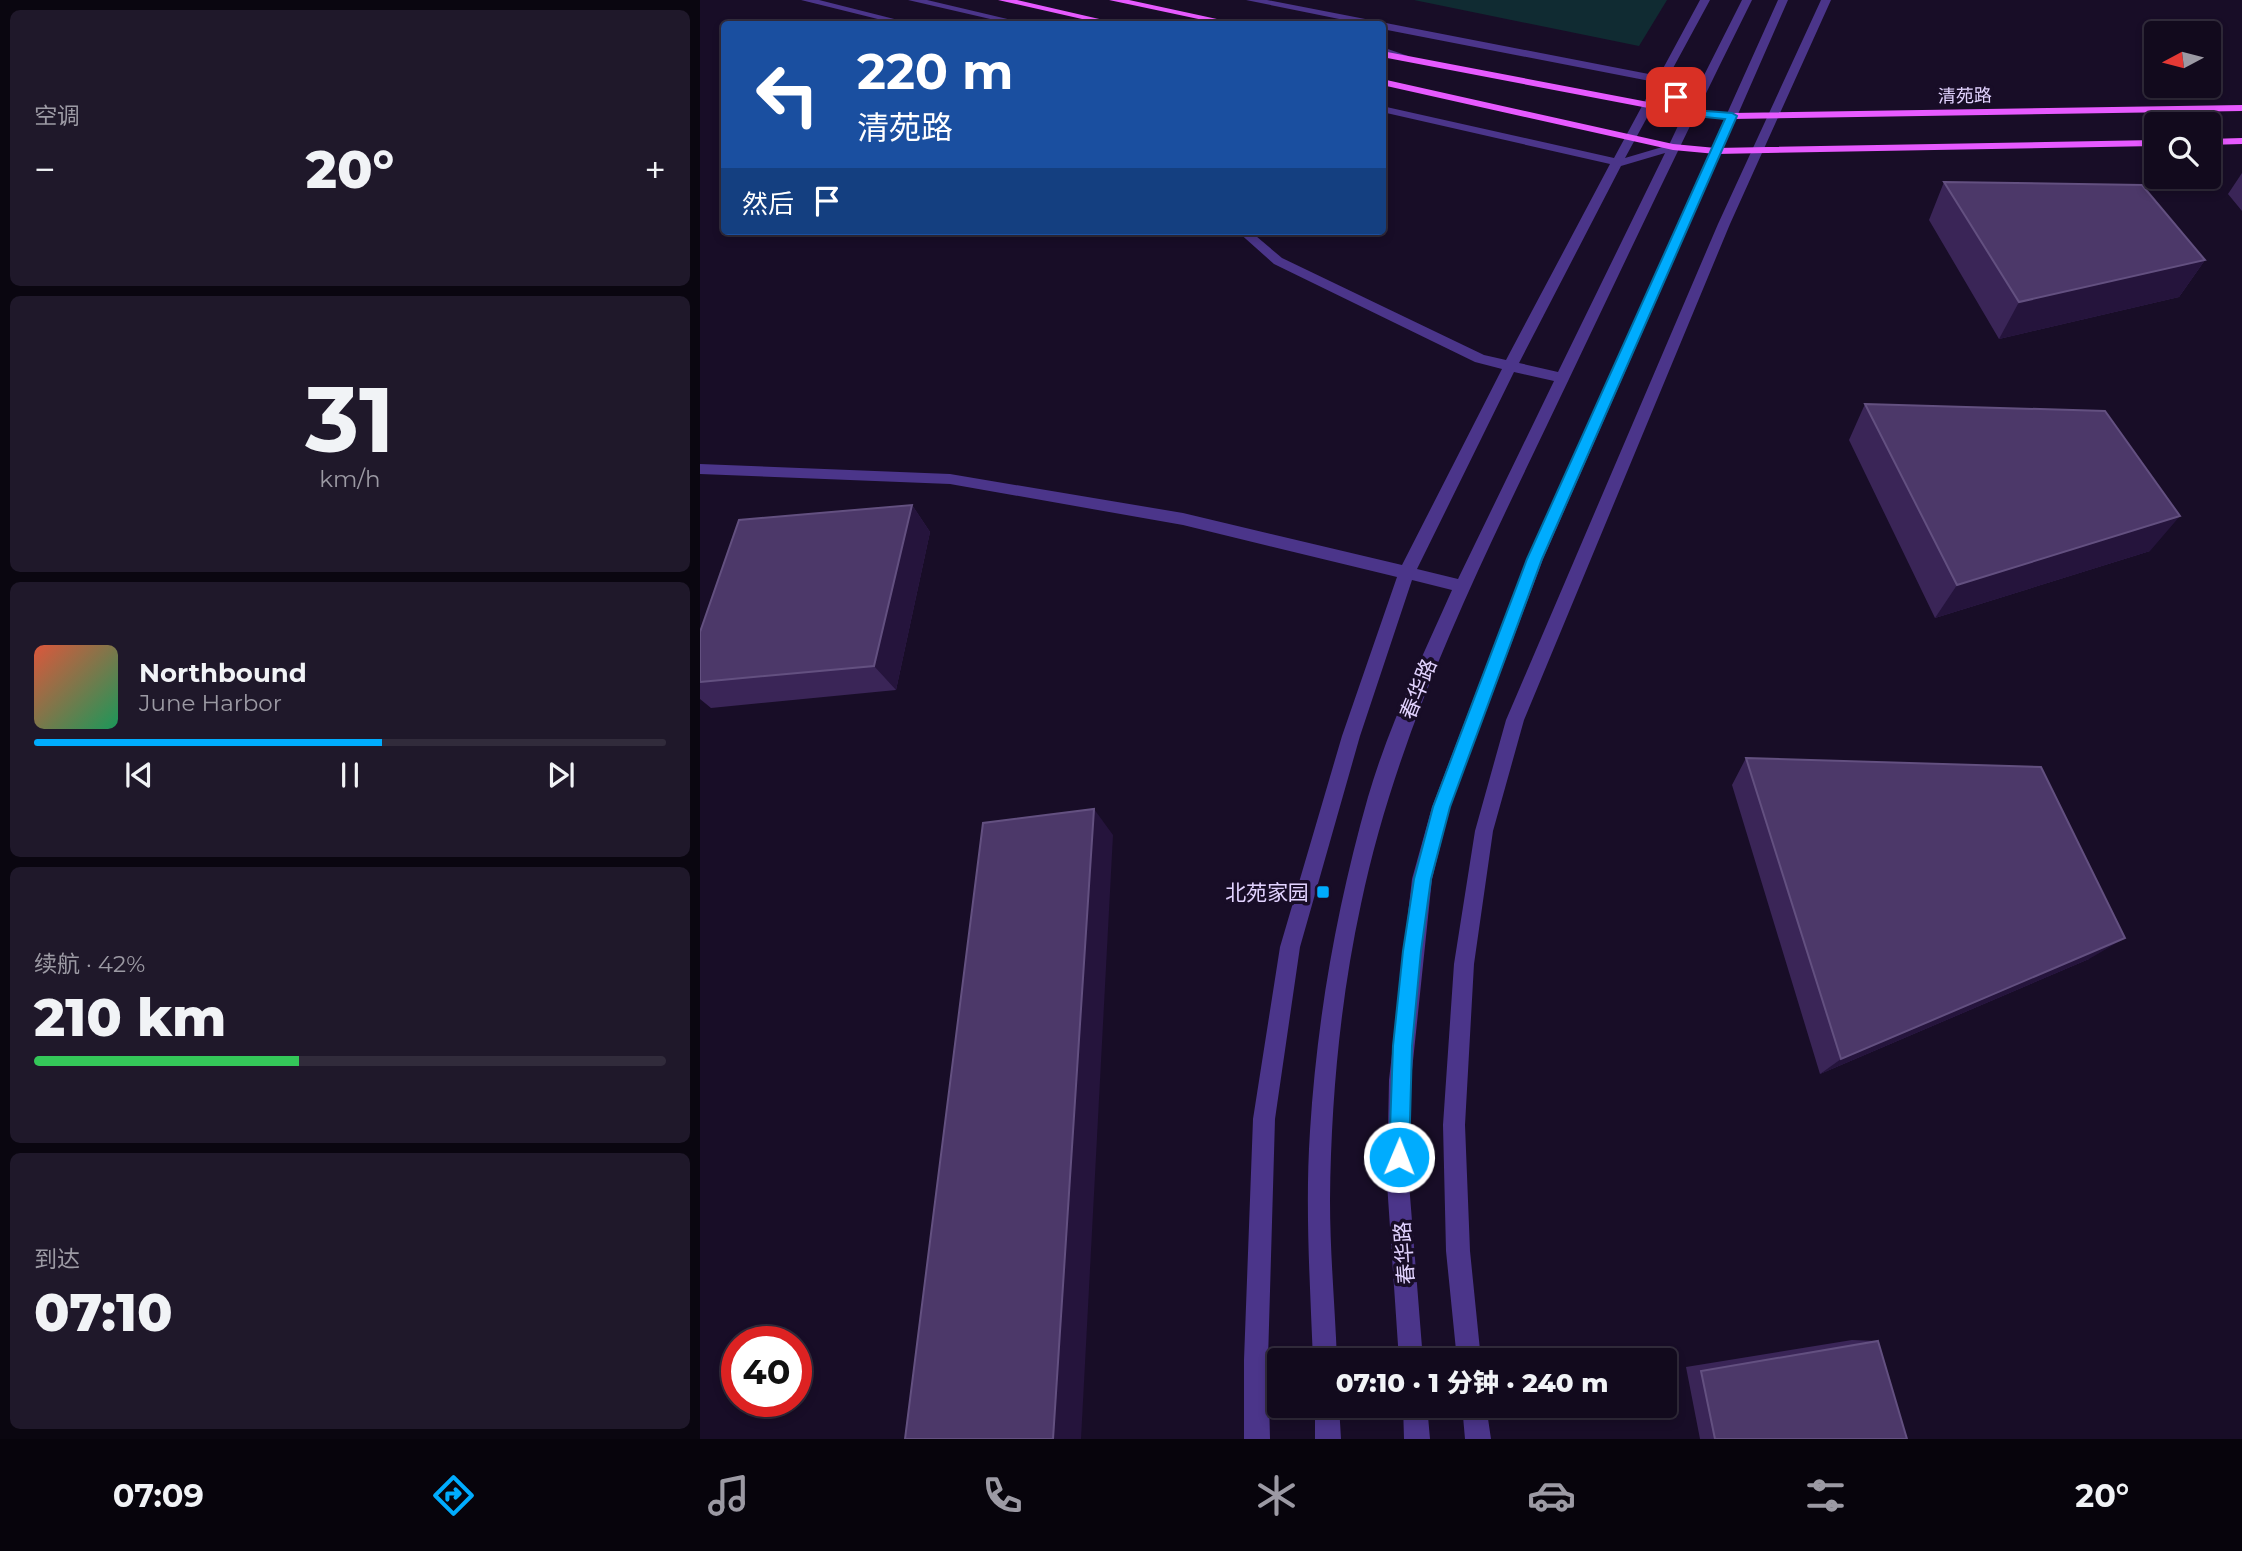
<!DOCTYPE html>
<html lang="zh">
<meta charset="utf-8">
<style>
:root{--surface:#120a1d;--page:#1f182a;--text:#f1f3f6;--muted:#9c9aa4;--line:#312b3b;--accent:#00acfe}
body{margin:0;font-family:Montserrat,"Noto Sans SC",sans-serif;background:var(--page);color:var(--text);height:100vh;display:flex;flex-direction:column;font-size:26px;white-space:nowrap}
*{box-sizing:border-box;margin:0}
p{font-size:23px;color:var(--muted)}
.icon{flex:none;width:38px;height:38px;fill:none;stroke:currentColor;stroke-width:2;stroke-linecap:round;stroke-linejoin:round}
.map{position:relative;flex:1;overflow:hidden}
.panel{display:flex;flex-direction:column;gap:10px;padding:10px;background:#0a0610;width:700px}
.panel>*{flex:none}
.top-card{position:absolute;left:21px;top:21px;width:665px;height:214px;border-radius:7px;box-shadow:0 4px 10px #0003,0 0 0 2px var(--line);background:#1a4fa0;color:#fff;overflow:hidden}
.needle{width:46px;rotate:263deg}
.controls{position:absolute;left:1444px;top:21px;display:grid;gap:14px}
.controls a{display:grid;place-items:center;width:77px;height:77px;border-radius:7px;background:var(--surface);box-shadow:0 4px 10px #0003,0 0 0 2px var(--line);font-size:35px}
.speed{position:absolute;left:21px;top:1326px;display:flex;gap:14px;font-size:35px;font-weight:700;text-align:center}
.speed>*{display:grid;place-content:center;width:91px;height:91px;border-radius:50%;background:var(--surface);box-shadow:0 4px 10px #0003,0 0 0 2px var(--line);line-height:1}
.speed .limit{border:10px solid #d22;background:#fff;color:#111}
.pin{position:absolute;display:grid;place-items:center;width:60px;height:60px;color:#fff;margin:-30px;border-radius:14px;box-shadow:0 4px 10px #0006}
.me{position:absolute;width:77px;margin:-38px;rotate:1deg;stroke-linejoin:round;filter:drop-shadow(0 0 5px #0008)}
.turn{display:flex;align-items:center;gap:24px;height:147px;padding:0 21px;font-size:32px}
.turn .icon{width:91px;height:91px;stroke-width:2.5}
.turn b{display:block;font-size:49px;line-height:60px}
.then{display:flex;align-items:center;height:66px;padding:0 21px;background:#0003;gap:14px;font-size:26px}
.big{font-size:52px;font-weight:800;line-height:1.1}
.panel .tile{flex:1;display:flex;flex-direction:column;justify-content:center;gap:10px;min-width:0;padding:0 24px;border-radius:10px;background:var(--page)}
.panel .dial{align-items:center;gap:0}
.dial b{font-size:91px;line-height:1}
.song{display:flex;align-items:center;gap:21px}
.cover{width:84px;height:84px;border-radius:10px;background:linear-gradient(135deg,hsl(10 70% 55%),hsl(150 70% 35%))}
.played{height:7px;border-radius:4px;background:linear-gradient(90deg,var(--accent) 55%,var(--line) 55%)}
.keys{display:flex;justify-content:space-around;direction:ltr}
.heat{display:flex;justify-content:space-between;align-items:center;font-size:38px;direction:ltr}
.charge{height:10px;border-radius:5px;background:linear-gradient(90deg,#34c759 42%,var(--line) 0)}
.trip{position:absolute;left:567px;top:1348px;width:410px;height:70px;border-radius:7px;background:var(--surface);box-shadow:0 4px 10px #0003,0 0 0 2px var(--line);font-weight:800;line-height:70px;text-align:center}
.menu{display:flex;height:112px;justify-content:space-around;align-items:center;background:#07040c;color:var(--muted)}
.menu .icon{width:49px;height:49px}
.menu .selected{color:var(--accent)}
.menu b{font-size:32px;color:var(--text)}
main{display:flex;flex:1;min-height:0}
.map>svg:first-child{display:block}
.green{fill:#102b32}
.lines{fill:none;stroke-linecap:round;stroke-linejoin:round}
.minor{fill:#4b358a;fill-rule:evenodd}
.major{fill:#e75aff;fill-rule:evenodd}
.wall{fill:#3a2557}
.shaded-wall{fill:#25143c}
.building{fill:#4c3869;stroke:#635080;stroke-width:2}
.route{fill:#00acfe;stroke:#0070a5;stroke-width:2}
.poi-dot{fill:#00acfe;stroke:#180d27;stroke-width:2.5}
.labels{text-anchor:middle;dominant-baseline:central;stroke-width:7;stroke-linejoin:round;paint-order:stroke}
.far-street-label{font-size:18px;fill:#e2d3ff;stroke:#180d27}
.street-label{font-size:21px;fill:#e2d3ff;stroke:#180d27}
.poi-label{font-size:21px;fill:#e2d3ff;stroke:#180d27;text-anchor:end}
</style>
<main>
<section class="panel">
<div class="tile"><p>空调</p>
<div class="heat"><a>−</a><b class="big">20°</b><a>+</a></div>
</div>
<div class="tile dial"><b>31</b><p>km/h</p></div>
<div class="tile">
<div class="song"><i class="cover"></i><div><b>Northbound</b><p>June Harbor</p></div></div>
<div class="played"></div>
<div class="keys"><svg class="icon" aria-label="previous" viewBox="0 0 24 24"><path d="M18 5L8 12l10 7zM5 5v14"/></svg><svg class="icon" aria-label="pause" viewBox="0 0 24 24"><path d="M8 5v14M16 5v14"/></svg><svg class="icon" aria-label="next" viewBox="0 0 24 24"><path d="M6 5l10 7-10 7zM19 5v14"/></svg></div>
</div>
<div class="tile"><p>续航 · 42%</p><b class="big">210 km</b><div class="charge"></div></div>
<div class="tile"><p>到达</p><b class="big">07:10</b></div>
</section>
<div class="map">
<svg width="1542" height="1439" viewBox="0 0 1542 1439">
<rect width="100%" height="100%" fill="#180d27"/>
<path class="green" d="M714 0H967L939 46Z"/>
<g class="lines">
<path class="minor" d="M101 0H119L214 24H198Z
M208 0H227L329 24H312Z
M546 0H567L959 76 1000 0H1010L966 81 989 105 1042 0H1052C989 126 929 253 869 379 788 550 700 718 661 904 640 1001 631 1101 630 1200 630 1253 635 1307 637 1360H613C610 1284 605 1207 610 1131 617 1018 637 906 668 797 689 725 722 658 752 590L712 580 660 736 600 947 575 1119 568 1360 570 1439H544V1360L553 1119 580 947 642 736 697 577 483 525 250 484 0 474V464L250 474 483 513 702 565 802 369 775 362 574 264 537 231H550L582 258 784 355 806 360 910 164 682 112V106L914 158 955 82 682 29V24H664ZM962 90 984 113 969 145 925 158ZM965 153 858 372 819 363 921 166ZM814 372 854 381 758 579 717 569Z
M1078 0H1088L843 559 750 807 732 879 711 1080 709 1183 723 1360H699L687 1183 689 1080 712 879 732 807 827 559Z
M1121 0H1131L1030 224 824 720 793 831 774 964 765 1125 770 1251 781 1360H757L746 1251 743 1125 754 964 775 831 806 720 1018 224Z
M682 47 708 56 709 58 704 61 682 54Z
M615 1405H639L641 1439H615Z
M703 1405H727L730 1439H704Z
M762 1405H786L791 1439H765Z"/>
<path class="major" d="M298 0H317L421 24H404Z
M409 0H429L540 24H522Z
M682 51 990 110 1032 113 1542 105V111L1032 119 990 116 682 57Z
M682 79 973 144 1016 148 1456 140V146L1016 154 973 150 682 85Z
M1542 138V144L1508 145V139Z"/>
</g>
<path class="wall" d="M1542 173V211L1528 194Z
M1244 182 1505 260 1479 297 1299 339 1229 220Z
M1165 404 1450 551 1235 618 1149 440Z
M212 505 230 532 196 690 11 708 0 699V632Z
M1046 758 1389 959 1120 1074 1032 785Z
M1152 1340 1178 1341 1207 1439H1000L986 1367Z"/>
<path class="shaded-wall" d="M1505 260 1479 297 1299 339 1319 302Z
M212 505 230 532 196 690 174 666Z
M1480 516 1450 551 1235 618 1257 585Z
M394 809 413 835 381 1439H353Z
M1425 938 1389 959 1120 1074 1141 1059Z"/>
<path class="building" d="M1244 182 1442 185 1505 260 1319 302Z
M1165 404 1405 411 1480 516 1257 585Z
M212 505 174 666 0 682V632L39 520Z
M1046 758 1341 767 1425 938 1141 1059Z
M394 809 353 1439H205L283 823Z
M1178 1341 1207 1439H1015L1001 1371Z"/>
<path class="route" d="M972 95H979L993 110 1032 113 1037 116 842 559 750 807 731 879 721 951 712 1046 709 1157 706 1164 699 1167 692 1164 689 1157 693 1046 703 951 714 879 733 807 827 559 1025 119 986 115 972 99Z"/>
<rect class="poi-dot" x="616" y="885" width="14" height="14" rx="3.5"/>
<g class="labels">
<g class="far-street-label">
<text transform="translate(1265 96) rotate(-1)">清苑路</text>
</g>
<g class="street-label">
<text transform="translate(718 689) rotate(-68)">春华路</text>
<text transform="translate(704 1253) rotate(-94)">春华路</text>
</g>
<g class="poi-label">
<text x="609" y="892">北苑家园</text>
</g>
</g>
</svg>
<div class="controls">
<a><svg class="needle" viewBox="-14 -14 28 28"><path d="M0-13l5 13h-10z" fill="#e53935"/><path d="M0 13l5-13h-10z" fill="#9c9aa4"/></svg></a>
<a><svg class="icon" aria-label="search" viewBox="0 0 24 24"><circle cx="10" cy="10" r="6"/><path d="M15 15l6 6"/></svg></a>
</div>
<div class="speed"><div class="limit">40</div></div>
<div class="pin" style="left:976px;top:97px;background:#d93025"><svg class="icon" aria-label="arrive" viewBox="0 0 24 24"><path d="M6 21V4h12l-3 4 3 4H6"/></svg></div>
<svg class="me" style="left:699px;top:1157px" viewBox="-20 -20 40 40"><circle r="17" fill="#00acfe" stroke="#fff" stroke-width="3"/><path d="M0-11L8 9 0 5-8 9z" fill="#fff"/></svg>
<div class="trip">07:10 · 1 分钟 · 240 m</div>
<div class="top-card">
<div class="turn"><svg class="icon" aria-label="left" viewBox="0 0 24 24"><path d="M17 20v-9H6M10 6l-5 5 5 5"/></svg><div><b>220 m</b>清苑路</div></div>
<div class="then">然后<svg class="icon" aria-label="arrive" viewBox="0 0 24 24"><path d="M6 21V4h12l-3 4 3 4H6"/></svg></div>
</div>
</div>
</main>
<nav class="menu">
<b>07:09</b>
<svg class="icon selected" aria-label="directions" viewBox="0 0 24 24"><path d="M12 3l9 9-9 9-9-9zM9 14v-3h6M13 9l2 2-2 2"/></svg>
<svg class="icon" aria-label="music" viewBox="0 0 24 24"><path d="M9 18V5l10-2v13"/><circle cx="6" cy="18" r="3"/><circle cx="16" cy="16" r="3"/></svg>
<svg class="icon" aria-label="phone" viewBox="0 0 24 24"><path d="M5 4h4l2 5-3 2q2 4 5 5l2-3 5 2v4C11 20 4 13 5 4z"/></svg>
<svg class="icon" aria-label="climate" viewBox="0 0 24 24"><path d="M12 3v18M4 7l16 10M4 17L20 7"/></svg>
<svg class="icon" aria-label="car" viewBox="0 0 24 24"><path d="M5 17H2v-5l4-1 3-4h7l3 4 3 1v5h-3M9 17h6M6 11h13"/><circle cx="7" cy="17" r="2"/><circle cx="17" cy="17" r="2"/></svg>
<svg class="icon" aria-label="filters" viewBox="0 0 24 24"><path d="M4 7h16M4 17h16"/><circle cx="9" cy="7" r="2"/><circle cx="15" cy="17" r="2"/></svg>
<b>20°</b>
</nav>
